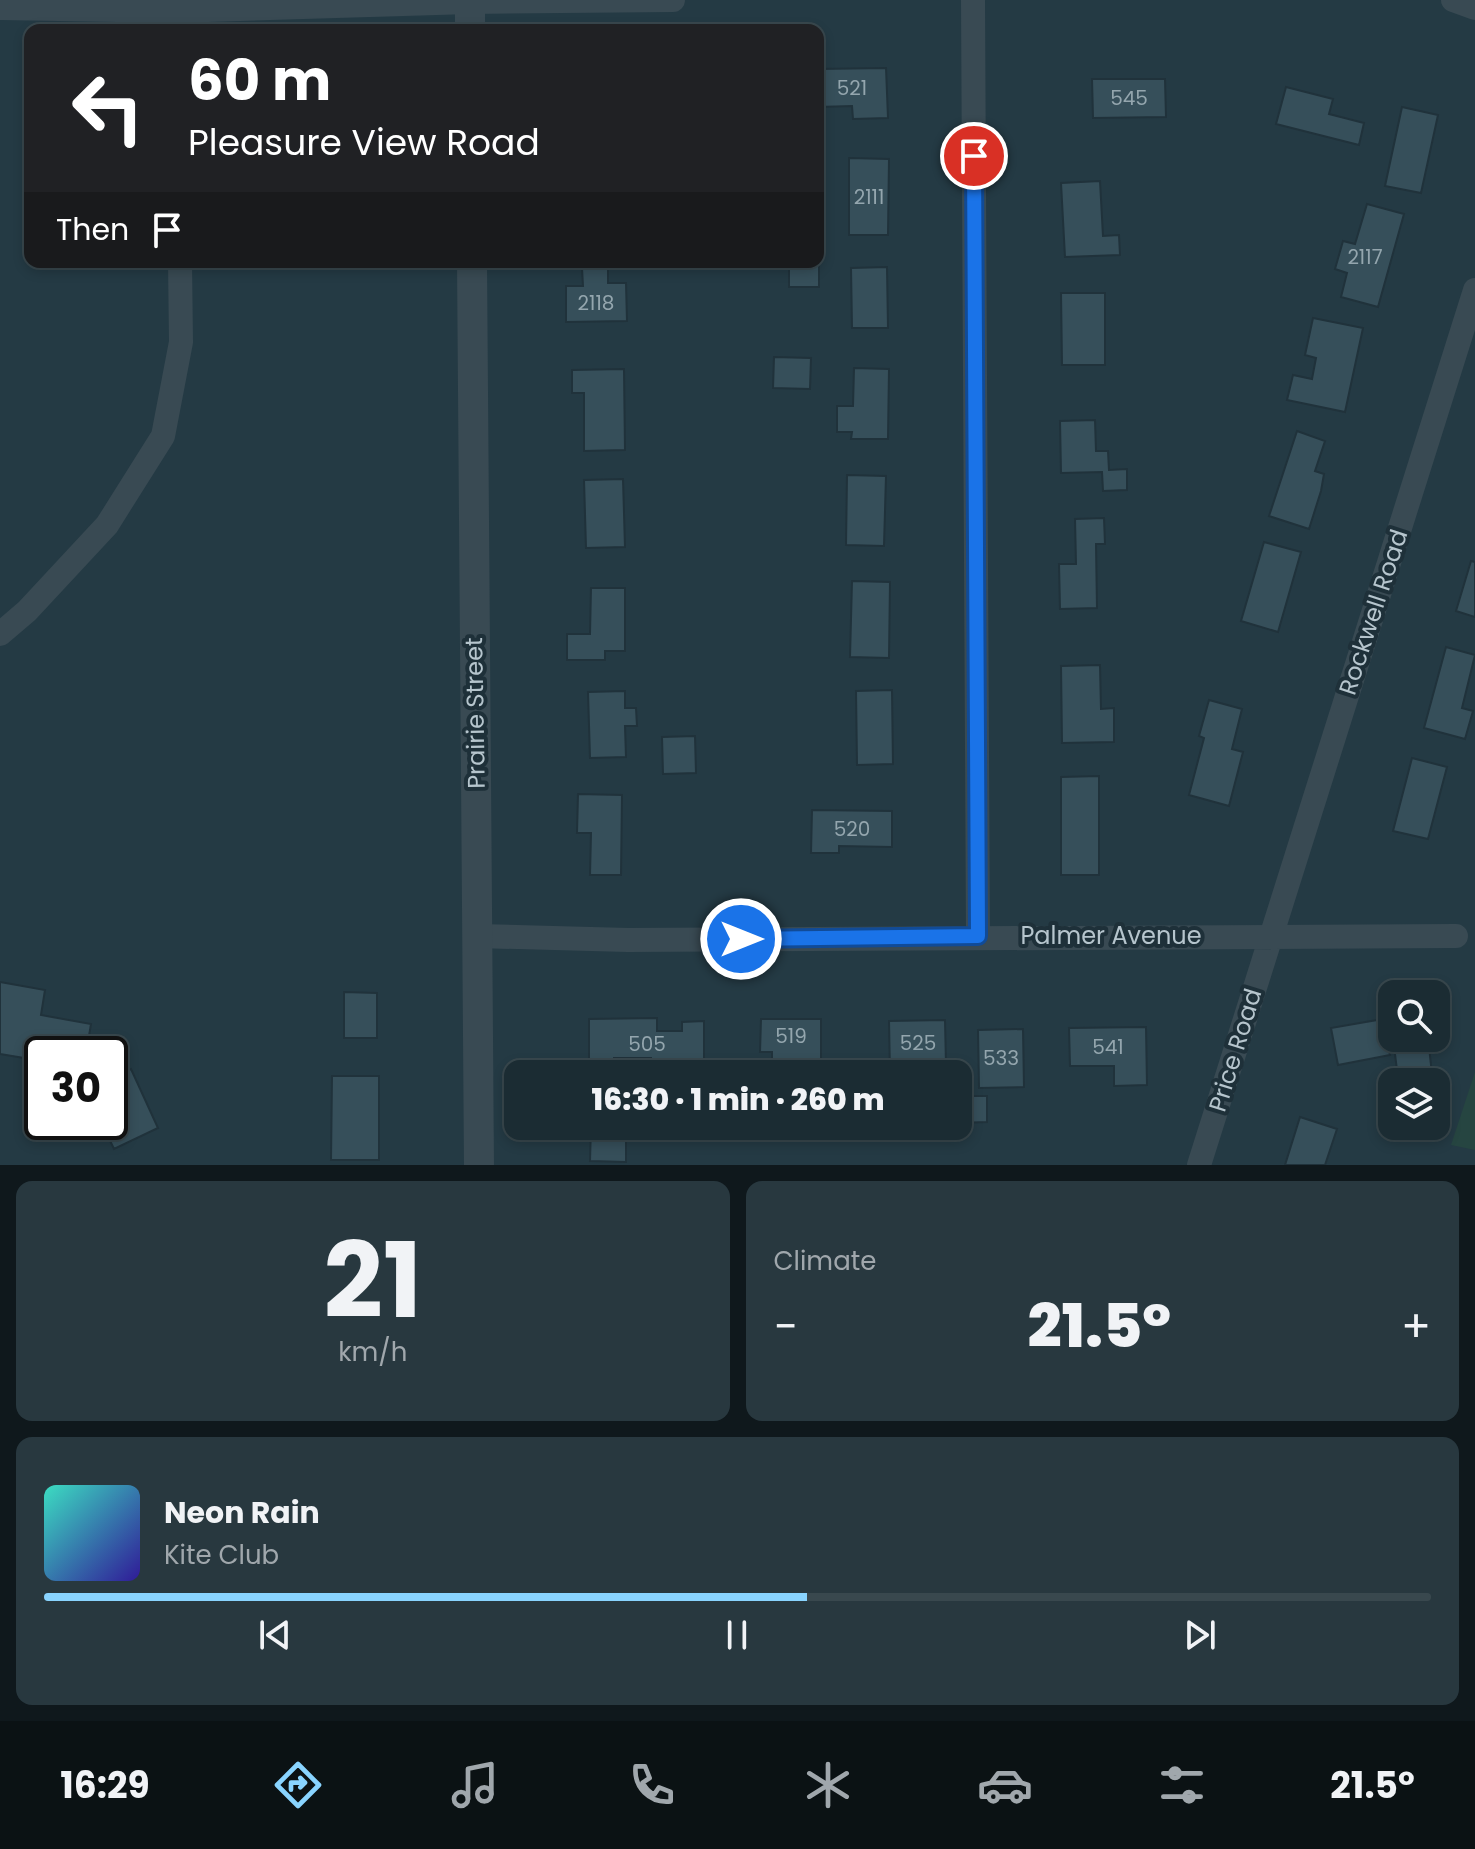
<!DOCTYPE html>
<meta charset="utf-8">
<style>
:root{--surface:#1b2c33;--page:#28383f;--text:#f1f3f6;--muted:#a0a7ac;--line:#39484e;--accent:#89d4ff}
body{margin:0;font-family:Poppins,sans-serif;background:var(--page);color:var(--text);height:100vh;display:flex;flex-direction:column;font-size:30px;white-space:nowrap}
*{box-sizing:border-box;margin:0}
p{font-size:26px;color:var(--muted)}
.icon{flex:none;width:44px;height:44px;fill:none;stroke:currentColor;stroke-width:2;stroke-linecap:round;stroke-linejoin:round}
.map{position:relative;height:1165px;overflow:hidden}
.side{display:flex;flex-direction:column;gap:16px;padding:16px;background:#0f181c;flex:1}
.side>*{flex:none}
.hud{position:absolute;left:24px;top:24px;width:800px;height:244px;border-radius:16px;box-shadow:0 4px 12px #0003,0 0 0 2px var(--line);background:#202124;color:#fff;overflow:hidden}
.buttons{position:absolute;left:1378px;top:980px;display:grid;gap:16px}
.buttons a{display:grid;place-items:center;width:72px;height:72px;border-radius:16px;background:var(--surface);box-shadow:0 4px 12px #0003,0 0 0 2px var(--line);font-size:40px}
.speed{position:absolute;left:24px;top:1036px;display:flex;gap:16px;font-size:40px;font-weight:700;text-align:center}
.speed>*{display:grid;place-content:center;width:104px;height:104px;border-radius:50%;background:var(--surface);box-shadow:0 4px 12px #0003,0 0 0 2px var(--line);line-height:1}
.speed .limit{border:4px solid #111;border-radius:12px;background:#fff;color:#111}
.pin{position:absolute;display:grid;place-items:center;width:68px;height:68px;color:#fff;margin:-34px;border:4px solid #fff;border-radius:50%;box-shadow:0 2px 8px #0007}
.me{position:absolute;width:88px;margin:-44px;rotate:90deg;stroke-linejoin:round;filter:drop-shadow(0 0 6px #0008)}
.turn{display:flex;align-items:center;gap:28px;height:168px;padding:0 32px;font-size:36px}
.turn .icon{width:104px;height:104px;stroke-width:2.5}
.turn b{display:block;font-size:56px;line-height:68px}
.then{display:flex;align-items:center;height:76px;padding:0 32px;background:#0003;gap:16px;font-size:30px}
.big{font-size:60px;font-weight:800;line-height:1.1}
.side .widget{flex:1;display:flex;flex-direction:column;justify-content:center;gap:12px;min-width:0;padding:0 28px;border-radius:16px;background:var(--page)}
.side .dial{align-items:center;gap:0}
.dial b{font-size:104px;line-height:1}
.song{display:flex;align-items:center;gap:24px}
.cover{width:96px;height:96px;border-radius:12px;background:linear-gradient(135deg,hsl(170 70% 55%),hsl(250 70% 35%))}
.played{height:8px;border-radius:4px;background:linear-gradient(90deg,var(--accent) 55%,var(--line) 55%)}
.keys{display:flex;justify-content:space-around;direction:ltr}
.heat{display:flex;justify-content:space-between;align-items:center;font-size:44px;direction:ltr}
.side .tiles{flex:1;display:grid;gap:16px;grid-template-columns:1fr 1fr}
.widget:last-child{grid-column:span 2}
.trip{position:absolute;left:504px;top:1060px;width:468px;height:80px;border-radius:16px;background:var(--surface);box-shadow:0 4px 12px #0003,0 0 0 2px var(--line);font-weight:800;line-height:80px;text-align:center}
.tab-bar{display:flex;height:128px;justify-content:space-around;align-items:center;background:#0b1214;color:var(--muted)}
.tab-bar .icon{width:56px;height:56px}
.tab-bar .active{color:var(--accent)}
.tab-bar b{font-size:36px;color:var(--text)}
.map>svg:first-child{display:block}
.green{fill:#264541}
.building{fill:#364f5a;stroke:#20323b;stroke-width:2}
.lines{fill:none;stroke-linecap:round;stroke-linejoin:round}
.minor{stroke:#394a53;stroke-width:24}
.tertiary{stroke:#394a53;stroke-width:30}
.route-casing{stroke:#114b97;stroke-width:20}
.route{stroke:#1a73e8;stroke-width:14}
.labels{text-anchor:middle;dominant-baseline:central;stroke-width:8;stroke-linejoin:round;paint-order:stroke}
.number-label{font-size:20px;fill:#94a6ae}
.street-label{font-size:24px;fill:#b6c5cd;stroke:#1e3039}
</style>
<div class="map">
<svg width="1475" height="1165" viewBox="0 0 1475 1165">
<rect width="100%" height="100%" fill="#243a44"/>
<path class="green" d="M1475 1072V1150L1451 1145Z"/>
<path class="building" d="M886 68 888 118 853 119 852 106 818 107V69Z
M1092 79H1165L1166 117 1093 118Z
M1286 87 1333 99 1329 114 1364 123 1359 145 1276 124Z
M1402 107 1438 115 1421 193 1385 186Z
M849 158 889 159 888 235H849Z
M1100 181 1103 236 1119 235 1120 255 1065 257 1061 183Z
M1367 204 1404 214 1378 307 1341 297 1347 273 1335 269 1343 241 1355 244Z
M819 257V287H789V262H818Z
M608 267V283H626L627 321 566 322V286H583L582 268Z
M887 267 888 328H852L851 268Z
M1061 293H1105V365H1062Z
M1313 318 1363 328 1345 412 1287 400 1293 375 1312 379 1316 358 1305 355Z
M774 357 811 358 810 389 773 388Z
M854 368 889 369 888 439H851L852 432H837V406H853Z
M624 369 625 450 584 451V393H572V370Z
M1095 420 1096 451H1108L1109 470 1127 469V490L1103 491 1102 472 1061 473 1060 421Z
M1297 431 1325 441 1315 471 1324 474 1321 491 1309 529 1269 516Z
M847 475 886 476 884 546 846 545Z
M623 479 625 547 586 548 584 480Z
M1104 518 1105 544H1096L1097 608 1060 609 1059 564H1076L1075 519Z
M1264 542 1301 552 1278 632 1241 621Z
M1471 561 1475 562V617L1456 611Z
M852 581 890 582 889 658 850 657Z
M591 588H625V651H605V660H567V634H590Z
M1446 647 1475 655 1462 708 1473 711 1465 739 1424 728Z
M1100 665 1101 709 1114 708V742L1062 743 1061 666Z
M892 690 893 764 857 765 856 691Z
M625 691V708H636L637 726H625L626 757 590 758 588 692Z
M1209 700 1242 709 1232 749 1243 752 1229 806 1189 795 1204 738 1199 736Z
M695 736 696 773 663 774 662 737Z
M1412 758 1447 767 1428 839 1393 831Z
M1099 776V875H1061V777Z
M578 794 622 795 621 875H590L591 833H577Z
M812 810 892 811V847L839 846V853H811Z
M0 982 45 990 41 1015 91 1024 86 1054H42V1061L0 1054Z
M344 992 377 993V1038H344Z
M657 1018V1031H682V1022L704 1021V1070H651V1058H614V1067H589V1019Z
M761 1019H821V1074L772 1073V1052H760Z
M1383 1019 1390 1055 1338 1065 1331 1028Z
M945 1020 946 1065 920 1066V1074H890L889 1021Z
M1146 1027 1147 1085 1114 1086V1066H1070L1069 1028Z
M1023 1029 1024 1087 979 1088 978 1030Z
M1393 1038H1428L1432 1074 1398 1078Z
M131 1069 158 1128 114 1149 101 1122H110V1079Z
M332 1076H379V1160H331Z
M958 1096H987V1122L958 1123Z
M1300 1117 1337 1129 1325 1165H1285Z
M591 1126H626V1162L590 1161Z"/>
<g class="lines">
<path class="minor" d="M973 0 978 936
M1453 0 1475 8
M0 8 176 11
M177 30 176 11 470 2 673 0
M0 634 27 611 107 525 163 436 181 342 180 262
M477 936 628 940 1456 936
M1199 1165 1475 290"/>
<path class="tertiary" d="M470 0V30
M472 262 479 1165"/>
</g>
<g class="lines">
<g class="route-casing">
<path id="route" d="M741 939 978 936 974 156"/>
</g>
<use href="#route" class="route"/>
</g>
<g class="labels">
<g class="number-label">
<text x="852" y="88">521</text>
<text x="1129" y="98">545</text>
<text x="869" y="197">2111</text>
<text x="1365" y="257">2117</text>
<text x="596" y="303">2118</text>
<text x="852" y="829">520</text>
<text x="791" y="1036">519</text>
<text x="918" y="1043">525</text>
<text x="647" y="1044">505</text>
<text x="1108" y="1047">541</text>
<text x="1001" y="1058">533</text>
</g>
<g class="street-label">
<text transform="translate(1373 612) rotate(-72)">Rockwell Road</text>
<text transform="translate(475 713) rotate(-91)">Prairie Street</text>
<text x="1111" y="935">Palmer Avenue</text>
<text transform="translate(1235 1050) rotate(-73)">Price Road</text>
</g>
</g>
</svg>
<div class="buttons">
<a><svg class="icon" aria-label="search" viewBox="0 0 24 24"><circle cx="10" cy="10" r="6"/><path d="M15 15l6 6"/></svg></a>
<a><svg class="icon" aria-label="layers" viewBox="0 0 24 24"><path d="M12 4l9 5-9 5-9-5zM3 14l9 5 9-5"/></svg></a>
</div>
<div class="speed"><div class="limit">30</div></div>
<div class="pin" style="left:974px;top:156px;background:#d93025"><svg class="icon" aria-label="arrive" viewBox="0 0 24 24"><path d="M6 21V4h12l-3 4 3 4H6"/></svg></div>
<svg class="me" style="left:741px;top:939px" viewBox="-20 -20 40 40"><circle r="17" fill="#1a73e8" stroke="#fff" stroke-width="3"/><path d="M0-11L8 9 0 5-8 9z" fill="#fff"/></svg>
<div class="trip">16:30 · 1 min · 260 m</div>
<div class="hud">
<div class="turn"><svg class="icon" aria-label="left" viewBox="0 0 24 24"><path d="M17 20v-9H6M10 6l-5 5 5 5"/></svg><div><b>60 m</b>Pleasure View Road</div></div>
<div class="then">Then<svg class="icon" aria-label="arrive" viewBox="0 0 24 24"><path d="M6 21V4h12l-3 4 3 4H6"/></svg></div>
</div>
</div>
<section class="side">
<div class="tiles">
<div class="widget dial"><b>21</b><p>km/h</p></div>
<div class="widget"><p>Climate</p>
<div class="heat"><a>−</a><b class="big">21.5°</b><a>+</a></div>
</div>
<div class="widget">
<div class="song"><i class="cover"></i><div><b>Neon Rain</b><p>Kite Club</p></div></div>
<div class="played"></div>
<div class="keys"><svg class="icon" aria-label="previous" viewBox="0 0 24 24"><path d="M18 5L8 12l10 7zM5 5v14"/></svg><svg class="icon" aria-label="pause" viewBox="0 0 24 24"><path d="M8 5v14M16 5v14"/></svg><svg class="icon" aria-label="next" viewBox="0 0 24 24"><path d="M6 5l10 7-10 7zM19 5v14"/></svg></div>
</div>
</div>
</section>
<nav class="tab-bar">
<b>16:29</b>
<svg class="icon active" aria-label="directions" viewBox="0 0 24 24"><path d="M12 3l9 9-9 9-9-9zM9 14v-3h6M13 9l2 2-2 2"/></svg>
<svg class="icon" aria-label="music" viewBox="0 0 24 24"><path d="M9 18V5l10-2v13"/><circle cx="6" cy="18" r="3"/><circle cx="16" cy="16" r="3"/></svg>
<svg class="icon" aria-label="phone" viewBox="0 0 24 24"><path d="M5 4h4l2 5-3 2q2 4 5 5l2-3 5 2v4C11 20 4 13 5 4z"/></svg>
<svg class="icon" aria-label="climate" viewBox="0 0 24 24"><path d="M12 3v18M4 7l16 10M4 17L20 7"/></svg>
<svg class="icon" aria-label="car" viewBox="0 0 24 24"><path d="M5 17H2v-5l4-1 3-4h7l3 4 3 1v5h-3M9 17h6M6 11h13"/><circle cx="7" cy="17" r="2"/><circle cx="17" cy="17" r="2"/></svg>
<svg class="icon" aria-label="filters" viewBox="0 0 24 24"><path d="M4 7h16M4 17h16"/><circle cx="9" cy="7" r="2"/><circle cx="15" cy="17" r="2"/></svg>
<b>21.5°</b>
</nav>
